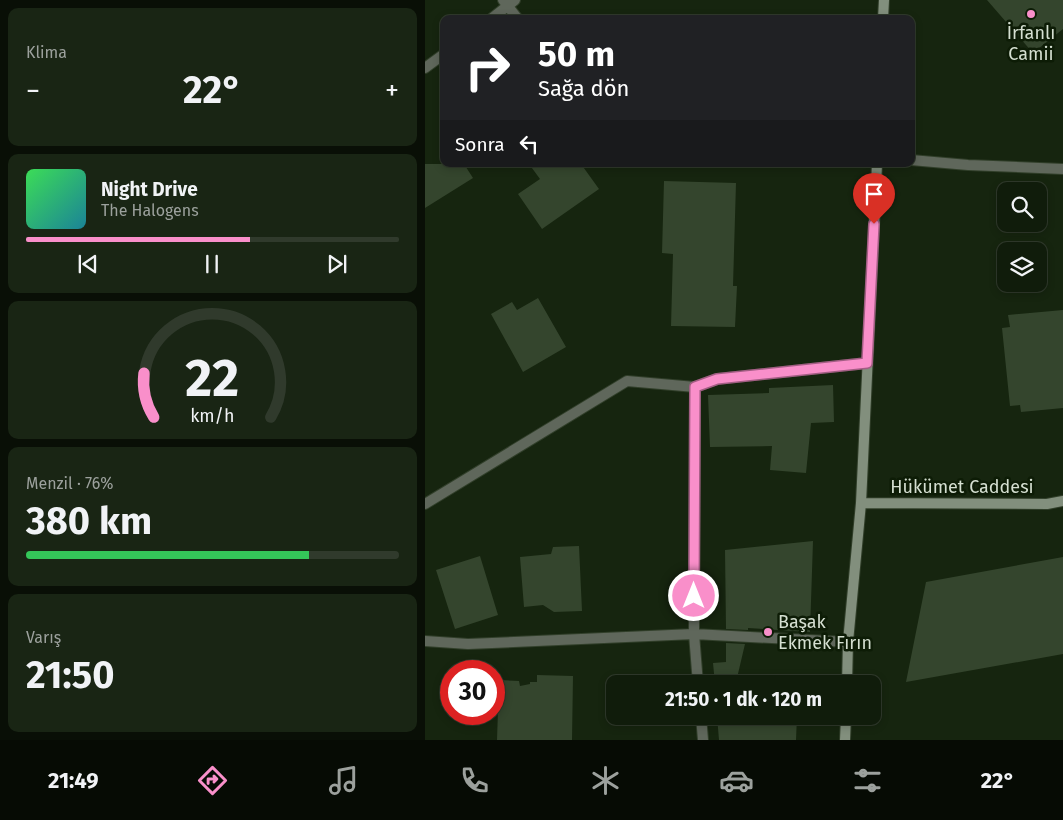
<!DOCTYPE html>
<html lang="tr">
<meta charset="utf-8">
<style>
:root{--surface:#101c0b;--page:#192514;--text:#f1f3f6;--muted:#9ca19d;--line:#303a2c;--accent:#f98fca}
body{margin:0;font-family:"Fira Sans",sans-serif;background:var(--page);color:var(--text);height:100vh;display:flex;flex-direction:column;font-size:19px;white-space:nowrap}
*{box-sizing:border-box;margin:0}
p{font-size:16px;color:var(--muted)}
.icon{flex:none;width:28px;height:28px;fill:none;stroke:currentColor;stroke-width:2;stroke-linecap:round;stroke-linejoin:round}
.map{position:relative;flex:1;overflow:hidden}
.details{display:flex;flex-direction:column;gap:8px;padding:8px;background:#090f06;width:425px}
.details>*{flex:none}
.top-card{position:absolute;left:15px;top:15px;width:475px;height:152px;border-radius:10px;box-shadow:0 2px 8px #0003,0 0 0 1px var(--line);background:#202124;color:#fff;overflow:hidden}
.controls{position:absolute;left:572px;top:182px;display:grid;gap:10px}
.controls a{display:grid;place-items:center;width:50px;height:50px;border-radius:10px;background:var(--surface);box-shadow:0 2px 8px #0003,0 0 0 1px var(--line);font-size:25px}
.speed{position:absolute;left:15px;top:660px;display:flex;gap:10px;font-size:25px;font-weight:700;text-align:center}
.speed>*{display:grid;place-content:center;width:65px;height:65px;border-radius:50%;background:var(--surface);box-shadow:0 2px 8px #0003,0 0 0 1px var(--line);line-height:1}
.speed .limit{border:8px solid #d22;background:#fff;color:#111}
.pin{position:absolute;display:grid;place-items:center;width:42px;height:42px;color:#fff;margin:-51px -21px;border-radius:50% 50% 50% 0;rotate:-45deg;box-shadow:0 0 5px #0007}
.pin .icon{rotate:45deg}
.me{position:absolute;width:55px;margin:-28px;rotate:0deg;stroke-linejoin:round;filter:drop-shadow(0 0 4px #0008)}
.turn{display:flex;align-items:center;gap:18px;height:105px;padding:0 15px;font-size:22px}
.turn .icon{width:65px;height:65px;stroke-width:2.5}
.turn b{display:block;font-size:35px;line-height:42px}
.then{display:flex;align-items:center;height:48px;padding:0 15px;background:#0003;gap:10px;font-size:19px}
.big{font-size:38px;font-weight:700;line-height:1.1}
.details .tile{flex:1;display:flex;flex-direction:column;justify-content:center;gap:8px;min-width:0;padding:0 18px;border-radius:10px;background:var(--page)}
.details .dial{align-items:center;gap:0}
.dial svg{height:130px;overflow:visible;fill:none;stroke:var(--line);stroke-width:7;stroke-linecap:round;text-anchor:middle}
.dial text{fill:var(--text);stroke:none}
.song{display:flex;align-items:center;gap:15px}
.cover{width:60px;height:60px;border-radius:8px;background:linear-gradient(135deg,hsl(130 70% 55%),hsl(190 70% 35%))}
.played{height:5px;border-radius:2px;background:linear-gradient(90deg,var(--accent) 60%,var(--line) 60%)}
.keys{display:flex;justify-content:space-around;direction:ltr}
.heat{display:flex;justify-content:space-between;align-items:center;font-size:28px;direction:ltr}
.charge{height:8px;border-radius:4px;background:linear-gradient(90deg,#34c759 76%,var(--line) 0)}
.trip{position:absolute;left:181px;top:675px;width:275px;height:50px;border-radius:10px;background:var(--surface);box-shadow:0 2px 8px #0003,0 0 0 1px var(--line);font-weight:700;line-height:50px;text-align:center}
.menu{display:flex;height:80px;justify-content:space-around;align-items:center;background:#060b04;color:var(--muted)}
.menu .icon{width:35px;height:35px}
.menu .current{color:var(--accent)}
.menu b{font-size:22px;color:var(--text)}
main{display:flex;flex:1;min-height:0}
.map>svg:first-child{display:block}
.building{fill:#34452d}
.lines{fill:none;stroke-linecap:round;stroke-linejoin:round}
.street-casing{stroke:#313f2a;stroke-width:12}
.secondary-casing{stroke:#313f2a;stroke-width:12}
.street{stroke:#5f675b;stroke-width:10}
.secondary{stroke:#828f7d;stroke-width:10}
.route-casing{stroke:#a25d83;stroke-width:12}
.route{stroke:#f98fca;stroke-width:9}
.poi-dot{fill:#f98fca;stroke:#0d1c06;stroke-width:2}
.labels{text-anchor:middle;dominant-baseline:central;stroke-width:5;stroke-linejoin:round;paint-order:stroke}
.poi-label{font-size:18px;fill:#d5dfd1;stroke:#0d1c06}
.street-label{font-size:18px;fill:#d5dfd1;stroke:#0d1c06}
</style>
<main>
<section class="details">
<div class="tile"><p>Klima</p>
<div class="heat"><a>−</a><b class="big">22°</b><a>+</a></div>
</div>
<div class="tile">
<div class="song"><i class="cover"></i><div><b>Night Drive</b><p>The Halogens</p></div></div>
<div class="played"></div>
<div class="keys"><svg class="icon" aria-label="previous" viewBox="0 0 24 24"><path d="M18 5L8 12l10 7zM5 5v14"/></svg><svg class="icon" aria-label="pause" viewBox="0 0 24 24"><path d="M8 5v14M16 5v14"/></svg><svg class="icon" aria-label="next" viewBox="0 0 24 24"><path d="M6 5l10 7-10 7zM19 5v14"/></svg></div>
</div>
<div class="tile dial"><svg viewBox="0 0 100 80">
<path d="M14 69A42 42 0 1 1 86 69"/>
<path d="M14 69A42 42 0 0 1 8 42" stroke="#f98fca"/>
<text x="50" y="56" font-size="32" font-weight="700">22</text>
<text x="50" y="72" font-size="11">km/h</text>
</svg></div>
<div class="tile"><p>Menzil · 76%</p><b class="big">380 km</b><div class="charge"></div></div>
<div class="tile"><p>Varış</p><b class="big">21:50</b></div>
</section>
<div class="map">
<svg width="638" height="740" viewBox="0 0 638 740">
<rect width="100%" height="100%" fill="#16250f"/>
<path class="building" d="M562 0H638V29L608 53Z
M0 164H39L48 178 0 208Z
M104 164H156L174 189 117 229 93 194 115 179Z
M239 181 311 183 308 286H312L310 327 246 326 248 254 237 253Z
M113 298 141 347 98 372 66 314 87 302 92 310Z
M638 310V408L596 412 595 405 585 406 577 328 585 327 583 315Z
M408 385 409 422 386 423 381 473 345 470 347 446 285 447 283 395 344 393V388Z
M388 541 385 632 323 628V630L301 629 300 550Z
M154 546 157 611 129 612 118 605 99 607 95 557 126 554 128 547Z
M55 556 73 615 30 629 11 570Z
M638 557V654L481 682 501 582Z
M301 643 320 644 312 678 374 679V684H290L288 663 301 662Z
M112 675 148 676 147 740H72L74 680 94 681 95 686 105 684V682H112Z
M292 716H372L371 740H294Z"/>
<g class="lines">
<g class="street-casing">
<path id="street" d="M78 0 93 19
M66 19 90 0
M0 68 19 54
M486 160 543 165 638 169
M270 387 269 634 273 684
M0 504 202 381 270 387 292 379 442 363
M0 641 43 644 269 634 423 642
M276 716 278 740"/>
</g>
<g class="secondary-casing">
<path id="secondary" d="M458 19 459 0
M436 503 622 504 638 501
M422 684 423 642 436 503 452 164
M420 740 421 716"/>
</g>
<use href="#street" class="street"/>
<use href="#secondary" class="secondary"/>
</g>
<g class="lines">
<g class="route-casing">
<path id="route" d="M269 596 270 387 292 379 442 363 449 224"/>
</g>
<use href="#route" class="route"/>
</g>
<g class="poi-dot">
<circle cx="606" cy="14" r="5"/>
<circle cx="343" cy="632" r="5"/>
</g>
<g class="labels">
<g class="poi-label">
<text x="606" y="33">İrfanlı<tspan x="606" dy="21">Camii</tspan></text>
<text x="353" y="622" text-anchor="start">Başak<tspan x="353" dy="21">Ekmek Fırın</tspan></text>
</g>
<g class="street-label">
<text x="537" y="487">Hükümet Caddesi</text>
</g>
</g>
</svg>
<div class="controls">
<a><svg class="icon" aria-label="search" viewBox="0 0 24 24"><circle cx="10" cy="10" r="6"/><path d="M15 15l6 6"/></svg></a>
<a><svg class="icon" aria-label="layers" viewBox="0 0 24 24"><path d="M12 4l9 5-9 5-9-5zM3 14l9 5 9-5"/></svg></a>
</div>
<div class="speed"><div class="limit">30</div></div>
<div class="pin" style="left:449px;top:224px;background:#d93025"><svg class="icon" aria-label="arrive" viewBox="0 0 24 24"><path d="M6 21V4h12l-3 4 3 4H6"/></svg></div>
<svg class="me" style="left:269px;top:596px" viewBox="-20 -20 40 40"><circle r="17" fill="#f98fca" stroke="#fff" stroke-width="3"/><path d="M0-11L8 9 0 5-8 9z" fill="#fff"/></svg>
<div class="trip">21:50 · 1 dk · 120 m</div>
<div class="top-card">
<div class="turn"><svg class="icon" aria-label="right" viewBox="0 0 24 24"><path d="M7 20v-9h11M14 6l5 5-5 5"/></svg><div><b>50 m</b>Sağa dön</div></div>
<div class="then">Sonra<svg class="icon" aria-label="left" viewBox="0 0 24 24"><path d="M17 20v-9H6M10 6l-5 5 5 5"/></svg></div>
</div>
</div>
</main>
<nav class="menu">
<b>21:49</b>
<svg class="icon current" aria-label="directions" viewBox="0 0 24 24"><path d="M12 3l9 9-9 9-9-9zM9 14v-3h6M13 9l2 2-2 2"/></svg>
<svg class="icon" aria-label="music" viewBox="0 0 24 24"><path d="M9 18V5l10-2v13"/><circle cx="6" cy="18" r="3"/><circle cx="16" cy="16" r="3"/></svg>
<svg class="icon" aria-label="phone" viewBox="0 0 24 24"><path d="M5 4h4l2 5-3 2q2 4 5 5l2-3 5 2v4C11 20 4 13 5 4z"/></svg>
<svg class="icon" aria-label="climate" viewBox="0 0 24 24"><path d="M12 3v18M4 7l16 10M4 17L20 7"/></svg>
<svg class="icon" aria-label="car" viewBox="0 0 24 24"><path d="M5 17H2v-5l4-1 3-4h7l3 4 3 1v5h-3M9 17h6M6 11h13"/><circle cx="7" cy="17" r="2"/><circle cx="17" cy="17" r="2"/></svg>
<svg class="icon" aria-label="filters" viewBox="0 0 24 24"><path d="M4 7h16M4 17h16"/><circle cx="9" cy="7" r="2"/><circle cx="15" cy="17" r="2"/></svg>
<b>22°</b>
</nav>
